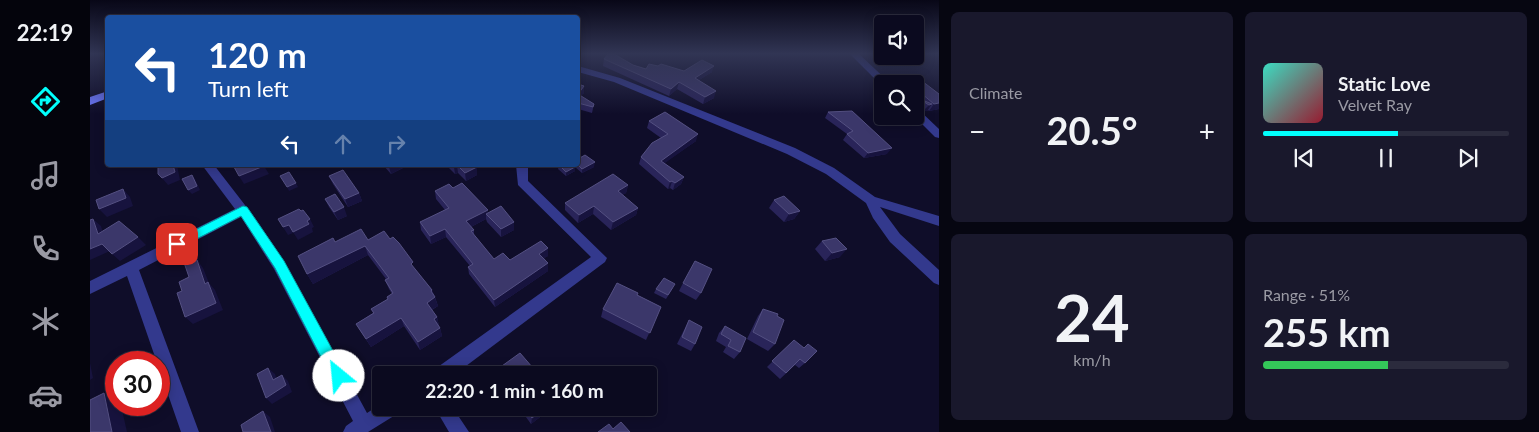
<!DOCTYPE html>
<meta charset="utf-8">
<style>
:root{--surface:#0b0a1f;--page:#19182c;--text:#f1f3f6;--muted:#9a9aa4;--line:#2b2b3d;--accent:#01fffd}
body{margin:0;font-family:Lato,sans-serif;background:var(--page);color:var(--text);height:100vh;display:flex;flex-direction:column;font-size:19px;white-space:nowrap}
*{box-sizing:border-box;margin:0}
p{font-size:16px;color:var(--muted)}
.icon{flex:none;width:28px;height:28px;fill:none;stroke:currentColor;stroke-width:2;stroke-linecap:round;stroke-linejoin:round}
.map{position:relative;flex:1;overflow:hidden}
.details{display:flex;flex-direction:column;gap:12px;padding:12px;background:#060611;width:600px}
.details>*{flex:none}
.banner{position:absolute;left:15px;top:15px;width:475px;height:152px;border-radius:5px;box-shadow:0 2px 12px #0003,0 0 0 1px var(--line);background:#1a4fa0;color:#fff;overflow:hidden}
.tools{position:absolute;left:784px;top:15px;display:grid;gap:10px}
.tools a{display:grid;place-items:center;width:50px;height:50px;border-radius:5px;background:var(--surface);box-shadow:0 2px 12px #0003,0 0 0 1px var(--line);font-size:25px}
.speed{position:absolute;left:15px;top:351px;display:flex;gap:10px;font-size:25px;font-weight:700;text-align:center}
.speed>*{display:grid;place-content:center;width:65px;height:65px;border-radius:50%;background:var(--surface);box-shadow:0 2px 12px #0003,0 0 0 1px var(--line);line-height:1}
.speed .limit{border:8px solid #d22;background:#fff;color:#111}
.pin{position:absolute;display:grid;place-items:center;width:42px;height:42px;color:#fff;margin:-21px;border-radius:10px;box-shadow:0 2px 8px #0006}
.me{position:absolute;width:55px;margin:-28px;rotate:332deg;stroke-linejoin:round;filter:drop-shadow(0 0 4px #0008)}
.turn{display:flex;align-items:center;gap:18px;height:105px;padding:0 20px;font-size:22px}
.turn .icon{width:65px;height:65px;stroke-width:2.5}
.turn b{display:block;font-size:35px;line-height:42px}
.lanes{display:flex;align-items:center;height:48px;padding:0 20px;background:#0003;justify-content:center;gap:25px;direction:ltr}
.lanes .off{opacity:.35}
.big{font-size:38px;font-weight:700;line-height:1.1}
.details .card{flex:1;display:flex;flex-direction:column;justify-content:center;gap:8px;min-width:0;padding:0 18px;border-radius:8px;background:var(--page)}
.details .dial{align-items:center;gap:0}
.dial b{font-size:65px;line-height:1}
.song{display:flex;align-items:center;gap:15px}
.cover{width:60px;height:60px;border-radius:8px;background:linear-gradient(135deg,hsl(170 70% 55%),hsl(350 70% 35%))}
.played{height:5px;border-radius:2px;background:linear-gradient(90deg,var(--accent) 55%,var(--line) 55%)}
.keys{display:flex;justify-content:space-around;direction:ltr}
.heat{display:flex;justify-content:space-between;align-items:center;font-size:28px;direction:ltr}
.charge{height:8px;border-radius:4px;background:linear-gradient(90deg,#34c759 51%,var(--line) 0)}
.details .tiles{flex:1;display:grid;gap:12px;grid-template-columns:repeat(2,1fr)}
.trip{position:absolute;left:282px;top:366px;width:285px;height:50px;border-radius:5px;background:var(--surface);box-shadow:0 2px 12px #0003,0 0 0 1px var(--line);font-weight:700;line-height:50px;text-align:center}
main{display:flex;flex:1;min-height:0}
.dock{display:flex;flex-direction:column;width:90px;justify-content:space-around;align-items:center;background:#04040c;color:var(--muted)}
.dock .icon{width:35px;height:35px}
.dock .on{color:var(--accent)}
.dock b{font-size:22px;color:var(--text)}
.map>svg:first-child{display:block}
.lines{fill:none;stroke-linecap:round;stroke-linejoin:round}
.street{fill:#33398d;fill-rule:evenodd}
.secondary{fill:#6c78ff;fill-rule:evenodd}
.wall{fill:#292459}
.shaded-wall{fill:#17133e}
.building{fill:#3b376a;stroke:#545082}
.route{fill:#01fffd;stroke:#01a6a4}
</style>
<main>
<nav class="dock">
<b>22:19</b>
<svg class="icon on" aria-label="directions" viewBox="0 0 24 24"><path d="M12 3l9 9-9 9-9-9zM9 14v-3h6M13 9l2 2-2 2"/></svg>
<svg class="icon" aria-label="music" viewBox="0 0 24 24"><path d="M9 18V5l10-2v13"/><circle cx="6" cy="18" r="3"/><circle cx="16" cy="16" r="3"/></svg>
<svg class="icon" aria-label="phone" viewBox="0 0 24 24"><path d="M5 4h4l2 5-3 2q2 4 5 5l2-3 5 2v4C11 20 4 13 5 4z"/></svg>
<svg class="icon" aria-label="climate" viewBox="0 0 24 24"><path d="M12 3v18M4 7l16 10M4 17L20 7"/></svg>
<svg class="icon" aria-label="car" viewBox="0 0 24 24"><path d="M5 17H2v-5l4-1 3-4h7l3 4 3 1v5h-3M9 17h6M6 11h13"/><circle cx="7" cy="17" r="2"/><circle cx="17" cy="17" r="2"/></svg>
</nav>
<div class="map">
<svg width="849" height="432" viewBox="0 0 849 432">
<rect width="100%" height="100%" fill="#0f0d29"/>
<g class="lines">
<path class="street" d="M760 54H769L801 84H792V86Z
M488 66 530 78 705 148 744 168 785 197 849 216V226L790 207 810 234 849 270V285L844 283 800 242 783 218 776 203 736 174 697 154 524 82 488 72Z
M825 109 829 110 849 129V138L845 137 824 116Z
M112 165H124L165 218 194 261 277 413 291 404V408H309L307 414 278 432H253L256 426 263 421 184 269 151 217 49 270 109 432H91L37 276 0 294V281L145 209Z
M426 165H438V181L517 258 515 262 364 375H343L345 369 501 257 428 185Z
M345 408H363L379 432H359Z"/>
<path class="secondary" d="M18 91V98L0 105V97Z"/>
</g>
<path class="wall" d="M514 59 543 65 556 69 568 66 594 71 622 72 609 80 624 98 613 104 587 89 579 96 513 66Z
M828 78 849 109 839 111 838 110 837 111H833L827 108 825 110V84H811L814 79Z
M488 84 494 86V93L490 96 504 104 502 113 488 109Z
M738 112 797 154 774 158 753 140 757 134 735 118Z
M559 121 606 141 574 163 594 177 591 184 583 190 580 188 578 189 549 164 551 157 571 138 557 128Z
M293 165H319L301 174Z
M352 165H385L387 175 376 181 368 173 365 174 356 165 354 166Z
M469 165H488L504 167 492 173 485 167V171L476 176 468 169Z
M239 176 269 193 272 201 258 207 243 184Z
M538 185 536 193 532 195 548 208 546 215 521 230 503 214 488 223 475 210V203Z
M363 188 398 210V213L424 222V230L411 237 397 222 396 219 381 227 384 230V236L404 259 420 260 458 256 454 258 458 263V271L405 307 379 274 378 267 380 266 356 237 341 244 331 230 330 222 355 210 346 199 345 191Z
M235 199 257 216 248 220 239 207Z
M684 200 710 211 704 219 694 222 679 208Z
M300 239 342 290 344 295 345 297 348 306 342 310 347 317 349 326 350 328 352 336 330 350 314 326 281 347 271 332 266 324 283 313 281 309 298 299 297 297 302 294 299 289 295 280 296 279 278 255 223 284 217 274 245 242Z
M732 241 750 257 735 261 725 249Z
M593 283 611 293 606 300 589 291Z
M583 288 576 299 564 293 566 289Z
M547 295 571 307 556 340 511 317 513 309Z
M673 309 685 344 678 351 657 339 668 316Z
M599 320 605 344 601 351 587 344Z
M635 326 650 352 644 359 633 352 636 347 626 341 629 333Z
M704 340 715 363 709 368 705 365 690 379 677 367Z
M434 408H462L441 424 433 413Z"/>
<path class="shaded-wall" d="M624 66 622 72 603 84 605 78Z
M589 82 587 89 579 96 581 89Z
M494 86V93L488 99V94Z
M626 91 624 98 613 104 615 97Z
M849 103V109L839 111 844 104Z
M842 104 837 111H833L839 105Z
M608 134 606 141 568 168 571 161Z
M802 148 797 154 774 158 778 153Z
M505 162 504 167 492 173V169Z
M83 165H87L90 180 78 185 72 178Z
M302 165H319L301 174 299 167Z
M367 165 368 173 365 174 364 167Z
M174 166 179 174 154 184 149 176Z
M387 167V175L376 181 375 173Z
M485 167V171L476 176V172Z
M102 175 105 179 110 190 102 194 98 190Z
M594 177 591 184 583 190 585 183Z
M582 181 580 188 578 189 580 182Z
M206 183 208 187 199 191 197 187Z
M538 185 536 193 526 199 528 191Z
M33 189 40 197 43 206 17 217 9 209Z
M269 193 272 201 258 207 255 199Z
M504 206 503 214 488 223 489 215Z
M254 207 257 216 248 220 244 212Z
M548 208 546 215 521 230 523 222Z
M398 210V216L396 214V219L377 229 376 221Z
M710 211 704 219 694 222 699 214Z
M3 219 11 226 16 242 8 234Z
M220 219 224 227 222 228 223 232 208 240 203 232Z
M424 222V230L411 237V229Z
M199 225 203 233 198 235 193 227Z
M355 229 356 237 341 244 340 236Z
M48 237 56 245 30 261 22 254Z
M12 244 20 251 0 260V249Z
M275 246 278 255 223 284 217 274Z
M100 247 106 254 110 264 113 268 119 283 125 290 133 310 103 324 95 317 115 284 105 261Z
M458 248V256L449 261V254Z
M757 249 750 257 735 261 742 253Z
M458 263V271L405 307 404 300Z
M342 290 348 306 339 311 337 303 341 291Z
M347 317 349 326 346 328 344 319Z
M311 318 314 326 281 347 276 339Z
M350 328 352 336 330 350 328 342Z
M0 363 3 378 0 380Z
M178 368 185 374 189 386 183 380Z
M192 375 198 381 202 392 182 404 176 398Z
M14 393 26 399V405H31L37 432H22Z
M455 408H462L441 424 442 418Z
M173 411 180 417 185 432H181Z"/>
<path class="building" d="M518 54H524L543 65 556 69 559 64 568 66 571 64 594 71 612 60 624 66 605 78 626 91 615 97 589 82 581 89 514 59Z
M828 78 849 94V103L844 104 825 88V84H820L814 79Z
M488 84 494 86 488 94Z
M488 94 504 104 503 107 488 103Z
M825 97 842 104 839 105 831 100 828 106 825 107Z
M762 111 802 148 778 153 757 134 763 131 738 112Z
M575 112 608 134 571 161 594 177 585 183 582 181 580 182 551 157 562 143 578 134 559 121Z
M495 155 505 162 492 169 488 165V159Z
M68 165H83L85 172 72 178 68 174Z
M149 165H174V166L149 176 144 167Z
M363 165H385L387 167 375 173 367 165 364 167Z
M469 165H483L485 167 476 172Z
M253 170 269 193 255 199 239 176Z
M199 172 206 183 197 187 190 176Z
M523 174 538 185 528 191 548 208 523 222 504 206 489 215 475 203Z
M102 175 107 186 98 190 92 179Z
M372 183 398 210 376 221 384 230 381 231 404 259 413 253 420 260 451 241 458 248 449 254 458 263 404 300 378 267 383 264 355 229 340 236 330 222 359 208 345 191 359 184 363 188Z
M33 189 36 198 9 209 6 200Z
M245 194 254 207 244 212 235 199Z
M694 196 710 211 699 214 684 200Z
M411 206 424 222 411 229 396 214Z
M209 209 211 211 213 210 220 219 217 221 219 224 203 232 199 225 193 227 188 219Z
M3 219 8 234 29 221 48 237 22 254 12 244 0 249V220Z
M271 229 278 240 294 231 300 239 303 237 309 243 323 262 321 264 342 290 341 291 345 297 337 303 347 317 344 319 350 328 328 342 311 318 276 339 266 324 284 313 281 309 298 299 297 297 303 293 295 280 299 278 275 246 217 274 208 256 243 238 245 242Z
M746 238 757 249 742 253 732 241Z
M100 247 105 261 107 260 115 284 118 282 126 303 95 317 87 293 92 291 89 282 99 277 90 251Z
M605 261 622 269 611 293 593 283Z
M574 278 585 284 578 295 566 289Z
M527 283 548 293 547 295 571 307 560 333 513 309Z
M673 309 688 314 687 316 694 320 685 344 663 332Z
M599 320 612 327 605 344 592 337Z
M635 326 656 338 650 352 638 346 641 340 631 334Z
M704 340 714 348 718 344 727 351 715 363 710 359 696 373 682 361Z
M430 353 449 375H408L405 371Z
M178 368 183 380 192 375 196 385 176 398 167 374Z
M14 393 22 432H0V400Z
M434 408H455L442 418Z
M173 411 181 432H153L151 425Z
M531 422 540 432H508L519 424 523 429Z"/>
<linearGradient id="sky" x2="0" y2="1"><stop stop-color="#080717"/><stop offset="0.47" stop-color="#313554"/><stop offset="1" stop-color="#313554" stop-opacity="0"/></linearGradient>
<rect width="849" height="114" fill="url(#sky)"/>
<path class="route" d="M153 206 157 207 194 261 254 371 256 376 254 382 249 384 244 382 185 268 151 216 91 247H83L81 244 83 241Z"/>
</svg>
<div class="tools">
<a><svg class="icon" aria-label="sound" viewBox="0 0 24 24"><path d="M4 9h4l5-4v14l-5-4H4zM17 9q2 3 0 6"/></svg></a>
<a><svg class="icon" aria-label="search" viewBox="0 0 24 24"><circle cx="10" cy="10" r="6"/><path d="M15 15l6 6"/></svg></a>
</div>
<div class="speed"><div class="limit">30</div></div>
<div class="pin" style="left:87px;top:244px;background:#d93025"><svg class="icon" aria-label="arrive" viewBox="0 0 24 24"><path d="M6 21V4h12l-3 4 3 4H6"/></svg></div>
<svg class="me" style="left:249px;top:376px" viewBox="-20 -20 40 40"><circle r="19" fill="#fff"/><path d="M0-13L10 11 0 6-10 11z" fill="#01fffd"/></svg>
<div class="trip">22:20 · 1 min · 160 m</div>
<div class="banner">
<div class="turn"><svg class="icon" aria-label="left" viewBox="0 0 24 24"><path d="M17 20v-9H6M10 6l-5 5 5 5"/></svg><div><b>120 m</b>Turn left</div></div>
<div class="lanes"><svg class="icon" aria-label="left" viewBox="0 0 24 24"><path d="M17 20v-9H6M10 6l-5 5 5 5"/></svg><svg class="icon off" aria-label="ahead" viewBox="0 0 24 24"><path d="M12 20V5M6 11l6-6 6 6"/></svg><svg class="icon off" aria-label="right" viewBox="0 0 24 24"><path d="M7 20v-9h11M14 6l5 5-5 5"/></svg></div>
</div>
</div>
<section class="details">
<div class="tiles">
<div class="card"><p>Climate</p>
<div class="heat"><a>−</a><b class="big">20.5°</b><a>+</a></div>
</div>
<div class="card">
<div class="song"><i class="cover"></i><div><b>Static Love</b><p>Velvet Ray</p></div></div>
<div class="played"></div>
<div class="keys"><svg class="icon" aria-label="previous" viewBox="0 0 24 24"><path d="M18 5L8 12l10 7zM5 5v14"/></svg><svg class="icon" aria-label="pause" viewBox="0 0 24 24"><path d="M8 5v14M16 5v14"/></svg><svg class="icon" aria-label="next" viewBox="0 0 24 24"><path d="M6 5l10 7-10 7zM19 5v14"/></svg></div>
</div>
<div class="card dial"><b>24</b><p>km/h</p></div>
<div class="card"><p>Range · 51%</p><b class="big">255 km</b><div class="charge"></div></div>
</div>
</section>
</main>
